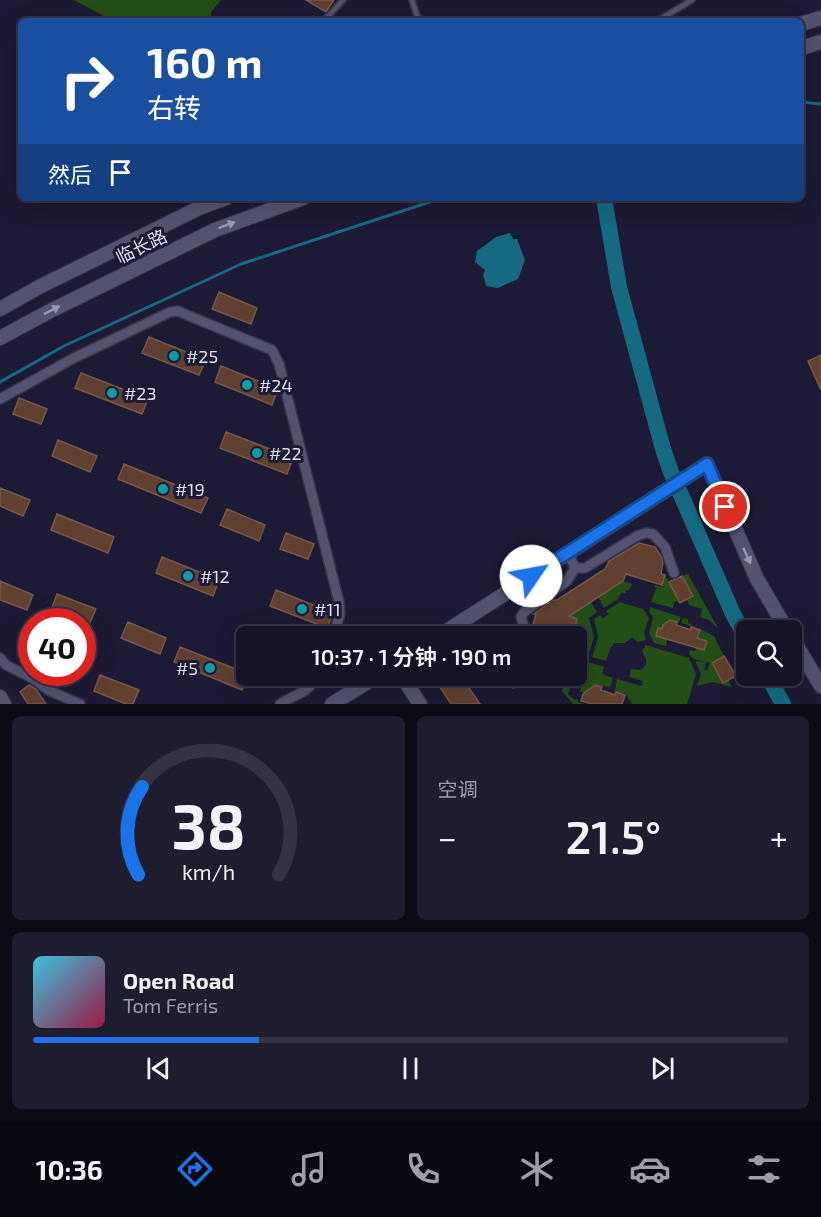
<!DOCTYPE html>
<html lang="zh">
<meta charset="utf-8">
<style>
:root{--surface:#151427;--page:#1e1d2f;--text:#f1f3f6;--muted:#9d9ea7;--line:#343344;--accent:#1a73e8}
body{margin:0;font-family:"Exo 2","Noto Sans SC",sans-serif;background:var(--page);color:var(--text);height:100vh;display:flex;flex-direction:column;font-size:22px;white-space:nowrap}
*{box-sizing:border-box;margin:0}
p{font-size:20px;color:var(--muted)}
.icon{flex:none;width:33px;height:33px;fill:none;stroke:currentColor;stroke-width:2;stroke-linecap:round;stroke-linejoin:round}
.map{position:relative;height:704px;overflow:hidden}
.panel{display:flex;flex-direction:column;gap:12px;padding:12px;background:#0c0b15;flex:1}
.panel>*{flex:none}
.guide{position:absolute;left:18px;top:18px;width:786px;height:183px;border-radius:9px;box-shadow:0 6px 24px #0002,0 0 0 2px var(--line);background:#1a4fa0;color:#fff;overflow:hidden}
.controls{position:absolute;left:736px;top:620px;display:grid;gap:12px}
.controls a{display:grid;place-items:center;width:66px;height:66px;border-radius:9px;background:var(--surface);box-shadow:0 6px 24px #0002,0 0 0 2px var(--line);font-size:30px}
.speed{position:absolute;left:18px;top:608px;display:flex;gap:12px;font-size:30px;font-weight:700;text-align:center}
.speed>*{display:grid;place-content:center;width:78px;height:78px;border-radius:50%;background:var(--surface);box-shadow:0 6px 24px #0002,0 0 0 2px var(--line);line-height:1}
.speed .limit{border:9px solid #d22;background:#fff;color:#111}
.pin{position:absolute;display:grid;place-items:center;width:51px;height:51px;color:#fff;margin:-26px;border:3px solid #fff;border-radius:50%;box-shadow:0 2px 6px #0007}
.me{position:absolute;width:66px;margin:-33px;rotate:57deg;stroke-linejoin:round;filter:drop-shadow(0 0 4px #0008)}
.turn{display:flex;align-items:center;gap:21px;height:126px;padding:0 30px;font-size:27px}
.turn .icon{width:78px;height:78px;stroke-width:2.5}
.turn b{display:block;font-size:42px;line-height:51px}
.then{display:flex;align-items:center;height:57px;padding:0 30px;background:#0003;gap:12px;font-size:22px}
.big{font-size:45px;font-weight:600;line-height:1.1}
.panel .tile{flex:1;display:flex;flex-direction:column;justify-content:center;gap:9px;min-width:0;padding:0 21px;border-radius:9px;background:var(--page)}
.panel .dial{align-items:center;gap:0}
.dial svg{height:156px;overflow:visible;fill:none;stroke:var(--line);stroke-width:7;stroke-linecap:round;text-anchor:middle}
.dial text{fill:var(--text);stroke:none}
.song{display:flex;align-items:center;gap:18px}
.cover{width:72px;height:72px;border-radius:9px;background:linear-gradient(135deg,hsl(190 70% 55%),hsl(340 70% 35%))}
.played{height:6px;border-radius:3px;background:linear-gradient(90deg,var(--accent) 30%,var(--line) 30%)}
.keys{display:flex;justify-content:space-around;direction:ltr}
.heat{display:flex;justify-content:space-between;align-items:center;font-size:33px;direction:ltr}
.panel .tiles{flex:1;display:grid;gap:12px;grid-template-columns:1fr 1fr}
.tile:last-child{grid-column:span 2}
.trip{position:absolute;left:236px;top:626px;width:351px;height:60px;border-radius:9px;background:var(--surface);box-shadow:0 6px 24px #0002,0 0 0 2px var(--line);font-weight:600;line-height:60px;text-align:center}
.tabs{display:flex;height:96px;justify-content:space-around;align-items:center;background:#080810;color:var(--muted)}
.tabs .icon{width:42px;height:42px}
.tabs .on{color:var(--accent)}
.tabs b{font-size:27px;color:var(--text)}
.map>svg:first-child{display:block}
.green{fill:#234f17}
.water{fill:#156980}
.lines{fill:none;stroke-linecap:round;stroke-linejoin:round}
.stream{stroke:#156980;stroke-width:3}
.river{stroke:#156980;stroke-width:16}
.building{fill:#5f4031;stroke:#775747;stroke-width:1.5}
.lane-casing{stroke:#37344a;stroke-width:8}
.street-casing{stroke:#37344a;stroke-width:12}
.secondary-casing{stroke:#37344a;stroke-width:16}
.lane{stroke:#535271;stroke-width:4.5}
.street{stroke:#535271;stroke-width:9}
.secondary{stroke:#535271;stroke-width:14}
.oneway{fill:#9998b1}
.route-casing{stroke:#114b97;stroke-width:15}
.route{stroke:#1a73e8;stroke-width:10}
.culture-dot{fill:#0f9aa8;stroke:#1c1a34;stroke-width:2}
.labels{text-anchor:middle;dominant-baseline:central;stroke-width:6;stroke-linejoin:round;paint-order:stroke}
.street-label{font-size:18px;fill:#dfdff1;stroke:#1c1a34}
.poi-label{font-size:18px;fill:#dfdff1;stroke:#1c1a34;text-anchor:start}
</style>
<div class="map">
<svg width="821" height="704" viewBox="0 0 821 704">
<rect width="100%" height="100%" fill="#1c1a34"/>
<path class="green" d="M74 0H221L211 12 212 21H113Z
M688 574 718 628 709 620 700 617 702 609 689 605 687 599 693 596 682 576Z
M665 575 680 603 675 601 673 608 651 602 656 589 654 585 662 587Z
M623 581 632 584 629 590H627L625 593H621L619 598 604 608 598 597Z
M591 602 597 612 589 618 594 637 589 653 585 655 576 652V638L581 639 584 630 575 627 577 619 569 616Z
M620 602 643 609 649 618 644 633 646 640 638 642 632 637 625 643H614L610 649 606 661 592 657 598 637 594 619 600 615 603 618 609 614 606 611Z
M650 607 681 617 679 622 670 620 663 625 662 629 658 628 656 635 667 639 666 646 654 643 649 633 653 618 649 611Z
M683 618 688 619V623L714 636 724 656 711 663 723 682 728 680 732 687 713 682 697 686 701 674 695 661 706 662 704 669 707 671 710 663 694 659 689 654 690 650 695 651 696 648 704 650 706 641 697 638 700 629 681 623Z
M646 645 689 658 696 674 687 704H632L626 694 615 691 617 679 642 686 643 681 629 677 631 669 641 670 646 665V659L642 651Z
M576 658 604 667 602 674 613 678 610 687 595 685 588 690 587 694 580 691 583 681 573 678 568 694 575 700 578 699V702L584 704H573L562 691 564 685H569L572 675H576Z"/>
<path class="water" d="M510 233 513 239H517L525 260 518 279 498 288 486 286 483 275 485 270 475 262 477 251 496 237Z"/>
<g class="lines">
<path class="stream" d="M801 102 821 104
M0 382 64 346 241 264 442 198"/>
<path class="river" d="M604 198 619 287 663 449 671 472 733 614 747 639
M767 675 783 704"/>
</g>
<path class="building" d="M306 0H334L326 12Z
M219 292 257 308 251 324 212 309Z
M149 337 206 360 199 375 142 353Z
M821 355V390L808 361Z
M221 366 278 389 272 405 215 382Z
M81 373 148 399 142 414 75 388Z
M19 398 47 409 41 424 13 414Z
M226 432 293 458 287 474 220 448Z
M58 440 97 456 90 472 52 456Z
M124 464 208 498 201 513 118 479Z
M0 488 30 500 23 516 0 506Z
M227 509 265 525 259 541 220 525Z
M57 514 114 537 108 553 51 530Z
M286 533 314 544 308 559 280 549Z
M639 543 655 547 661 556 663 562 661 574 665 575 662 585 626 574 623 581 569 616 577 619 575 627 584 630 581 639 576 636H570L533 625 536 614H534L553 600H557L605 569 609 561Z
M162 557 219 580 213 596 156 573Z
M682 576 693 596 680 603 669 582Z
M0 581 33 595 27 610 0 600Z
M276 590 333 613 327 628 270 606Z
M57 594 96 609 89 625 51 610Z
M670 620 677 622 676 625 691 630V627L700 630 697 638 707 641 704 650 656 636 658 628 662 629 663 625Z
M128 622 166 638 160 654 121 638Z
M180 647 246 673 248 675 242 690 174 662Z
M724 656 736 676 723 683 712 663Z
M48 672H74L70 681Z
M100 675 139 690 133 704H126L94 691Z
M452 675H482L467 685 480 704H451L438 684Z
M505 675H533L513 688Z
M29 685 36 689 46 704H28L20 692Z
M595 685 602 687 601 690 615 695 616 692 625 695 622 704H592L581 701 583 694Z"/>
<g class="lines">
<g class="lane-casing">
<path id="lane" d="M412 0 417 16 422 21
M324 21 343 0
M657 21 692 0"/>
</g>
<g class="street-casing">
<path id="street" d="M0 399 72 359 170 312 178 311 187 315 272 350 279 364 339 602 340 614 333 636
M568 552 575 568H585L637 536 646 533 653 534 665 547 674 573
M524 627 521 617 523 613 567 581 575 568
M0 658 6 665 32 678 48 690 80 704
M280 704C297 693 308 694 318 675"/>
</g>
<g class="secondary-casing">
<path id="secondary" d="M801 24 821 18
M801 48 821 42
M0 309 39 287 199 208 226 198
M0 338 50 311 215 230 303 198
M439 636 707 464 757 579 787 630
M792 638 821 686
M401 675 420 704
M0 697 4 704
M332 704 379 675"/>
</g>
<use href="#lane" class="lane"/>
<use href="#street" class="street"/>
<use href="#secondary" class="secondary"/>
</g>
<defs><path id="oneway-solid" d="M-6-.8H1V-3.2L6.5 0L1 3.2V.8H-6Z" transform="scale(1.5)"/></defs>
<g class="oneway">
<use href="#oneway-solid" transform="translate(227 225) rotate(-20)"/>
<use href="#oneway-solid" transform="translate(52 310) rotate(-27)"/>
<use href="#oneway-solid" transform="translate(747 556) rotate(65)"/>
</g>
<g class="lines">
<g class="route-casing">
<path id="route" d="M531 576 707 464 725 507"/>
</g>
<use href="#route" class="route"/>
</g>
<g class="culture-dot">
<circle cx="174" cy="356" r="6"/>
<circle cx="247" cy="385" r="6"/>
<circle cx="112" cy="393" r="6"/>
<circle cx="257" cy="453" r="6"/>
<circle cx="163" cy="489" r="6"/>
<circle cx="188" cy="576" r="6"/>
<circle cx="302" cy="609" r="6"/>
<circle cx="210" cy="668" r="6"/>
</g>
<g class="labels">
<g class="street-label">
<text transform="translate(141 246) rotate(-26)">临长路</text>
</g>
<g class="poi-label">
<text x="186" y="356">#25</text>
<text x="259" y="385">#24</text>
<text x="124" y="393">#23</text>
<text x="269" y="453">#22</text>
<text x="175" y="489">#19</text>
<text x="200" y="576">#12</text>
<text x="314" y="609">#11</text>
<text x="198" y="668" text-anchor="end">#5</text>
</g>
</g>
</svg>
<div class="controls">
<a><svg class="icon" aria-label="search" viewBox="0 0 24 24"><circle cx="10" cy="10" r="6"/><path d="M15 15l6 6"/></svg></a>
</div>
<div class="speed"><div class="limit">40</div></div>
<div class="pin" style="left:725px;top:507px;background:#d93025"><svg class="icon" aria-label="arrive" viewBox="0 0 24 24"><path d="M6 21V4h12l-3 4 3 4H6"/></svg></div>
<svg class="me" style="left:531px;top:576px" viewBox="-20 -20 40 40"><circle r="19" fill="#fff"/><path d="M0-13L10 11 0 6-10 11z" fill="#1a73e8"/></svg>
<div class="trip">10:37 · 1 分钟 · 190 m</div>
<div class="guide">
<div class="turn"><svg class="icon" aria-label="right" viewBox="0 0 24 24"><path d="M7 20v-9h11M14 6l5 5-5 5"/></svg><div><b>160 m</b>右转</div></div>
<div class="then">然后<svg class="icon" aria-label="arrive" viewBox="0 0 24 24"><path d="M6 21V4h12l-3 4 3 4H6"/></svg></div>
</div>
</div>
<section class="panel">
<div class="tiles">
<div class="tile dial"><svg viewBox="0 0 100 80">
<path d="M14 69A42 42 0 1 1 86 69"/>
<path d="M14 69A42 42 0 0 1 16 24" stroke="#1a73e8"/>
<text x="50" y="56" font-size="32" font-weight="700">38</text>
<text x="50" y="72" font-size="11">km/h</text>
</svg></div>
<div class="tile"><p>空调</p>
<div class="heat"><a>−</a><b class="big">21.5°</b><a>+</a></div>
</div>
<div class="tile">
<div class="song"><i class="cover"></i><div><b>Open Road</b><p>Tom Ferris</p></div></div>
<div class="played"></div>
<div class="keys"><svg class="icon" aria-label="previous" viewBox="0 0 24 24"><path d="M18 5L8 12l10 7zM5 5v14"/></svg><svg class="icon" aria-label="pause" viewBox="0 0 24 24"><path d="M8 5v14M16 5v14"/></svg><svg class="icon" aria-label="next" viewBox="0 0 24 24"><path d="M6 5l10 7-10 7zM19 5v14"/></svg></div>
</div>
</div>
</section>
<nav class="tabs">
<b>10:36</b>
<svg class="icon on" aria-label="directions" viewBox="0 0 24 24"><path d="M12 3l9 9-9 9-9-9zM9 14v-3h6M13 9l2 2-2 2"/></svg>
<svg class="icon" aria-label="music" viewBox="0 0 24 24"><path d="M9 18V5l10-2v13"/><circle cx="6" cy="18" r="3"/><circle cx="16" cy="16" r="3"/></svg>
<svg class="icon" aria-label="phone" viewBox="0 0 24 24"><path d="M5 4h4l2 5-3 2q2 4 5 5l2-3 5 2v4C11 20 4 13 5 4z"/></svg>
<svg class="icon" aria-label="climate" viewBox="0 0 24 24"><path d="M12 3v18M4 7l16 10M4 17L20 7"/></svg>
<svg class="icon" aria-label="car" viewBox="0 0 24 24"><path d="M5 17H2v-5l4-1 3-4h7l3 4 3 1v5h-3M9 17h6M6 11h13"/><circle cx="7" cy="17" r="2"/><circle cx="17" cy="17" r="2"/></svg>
<svg class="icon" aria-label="filters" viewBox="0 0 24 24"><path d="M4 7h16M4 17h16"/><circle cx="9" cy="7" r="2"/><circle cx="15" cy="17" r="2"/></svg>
</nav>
